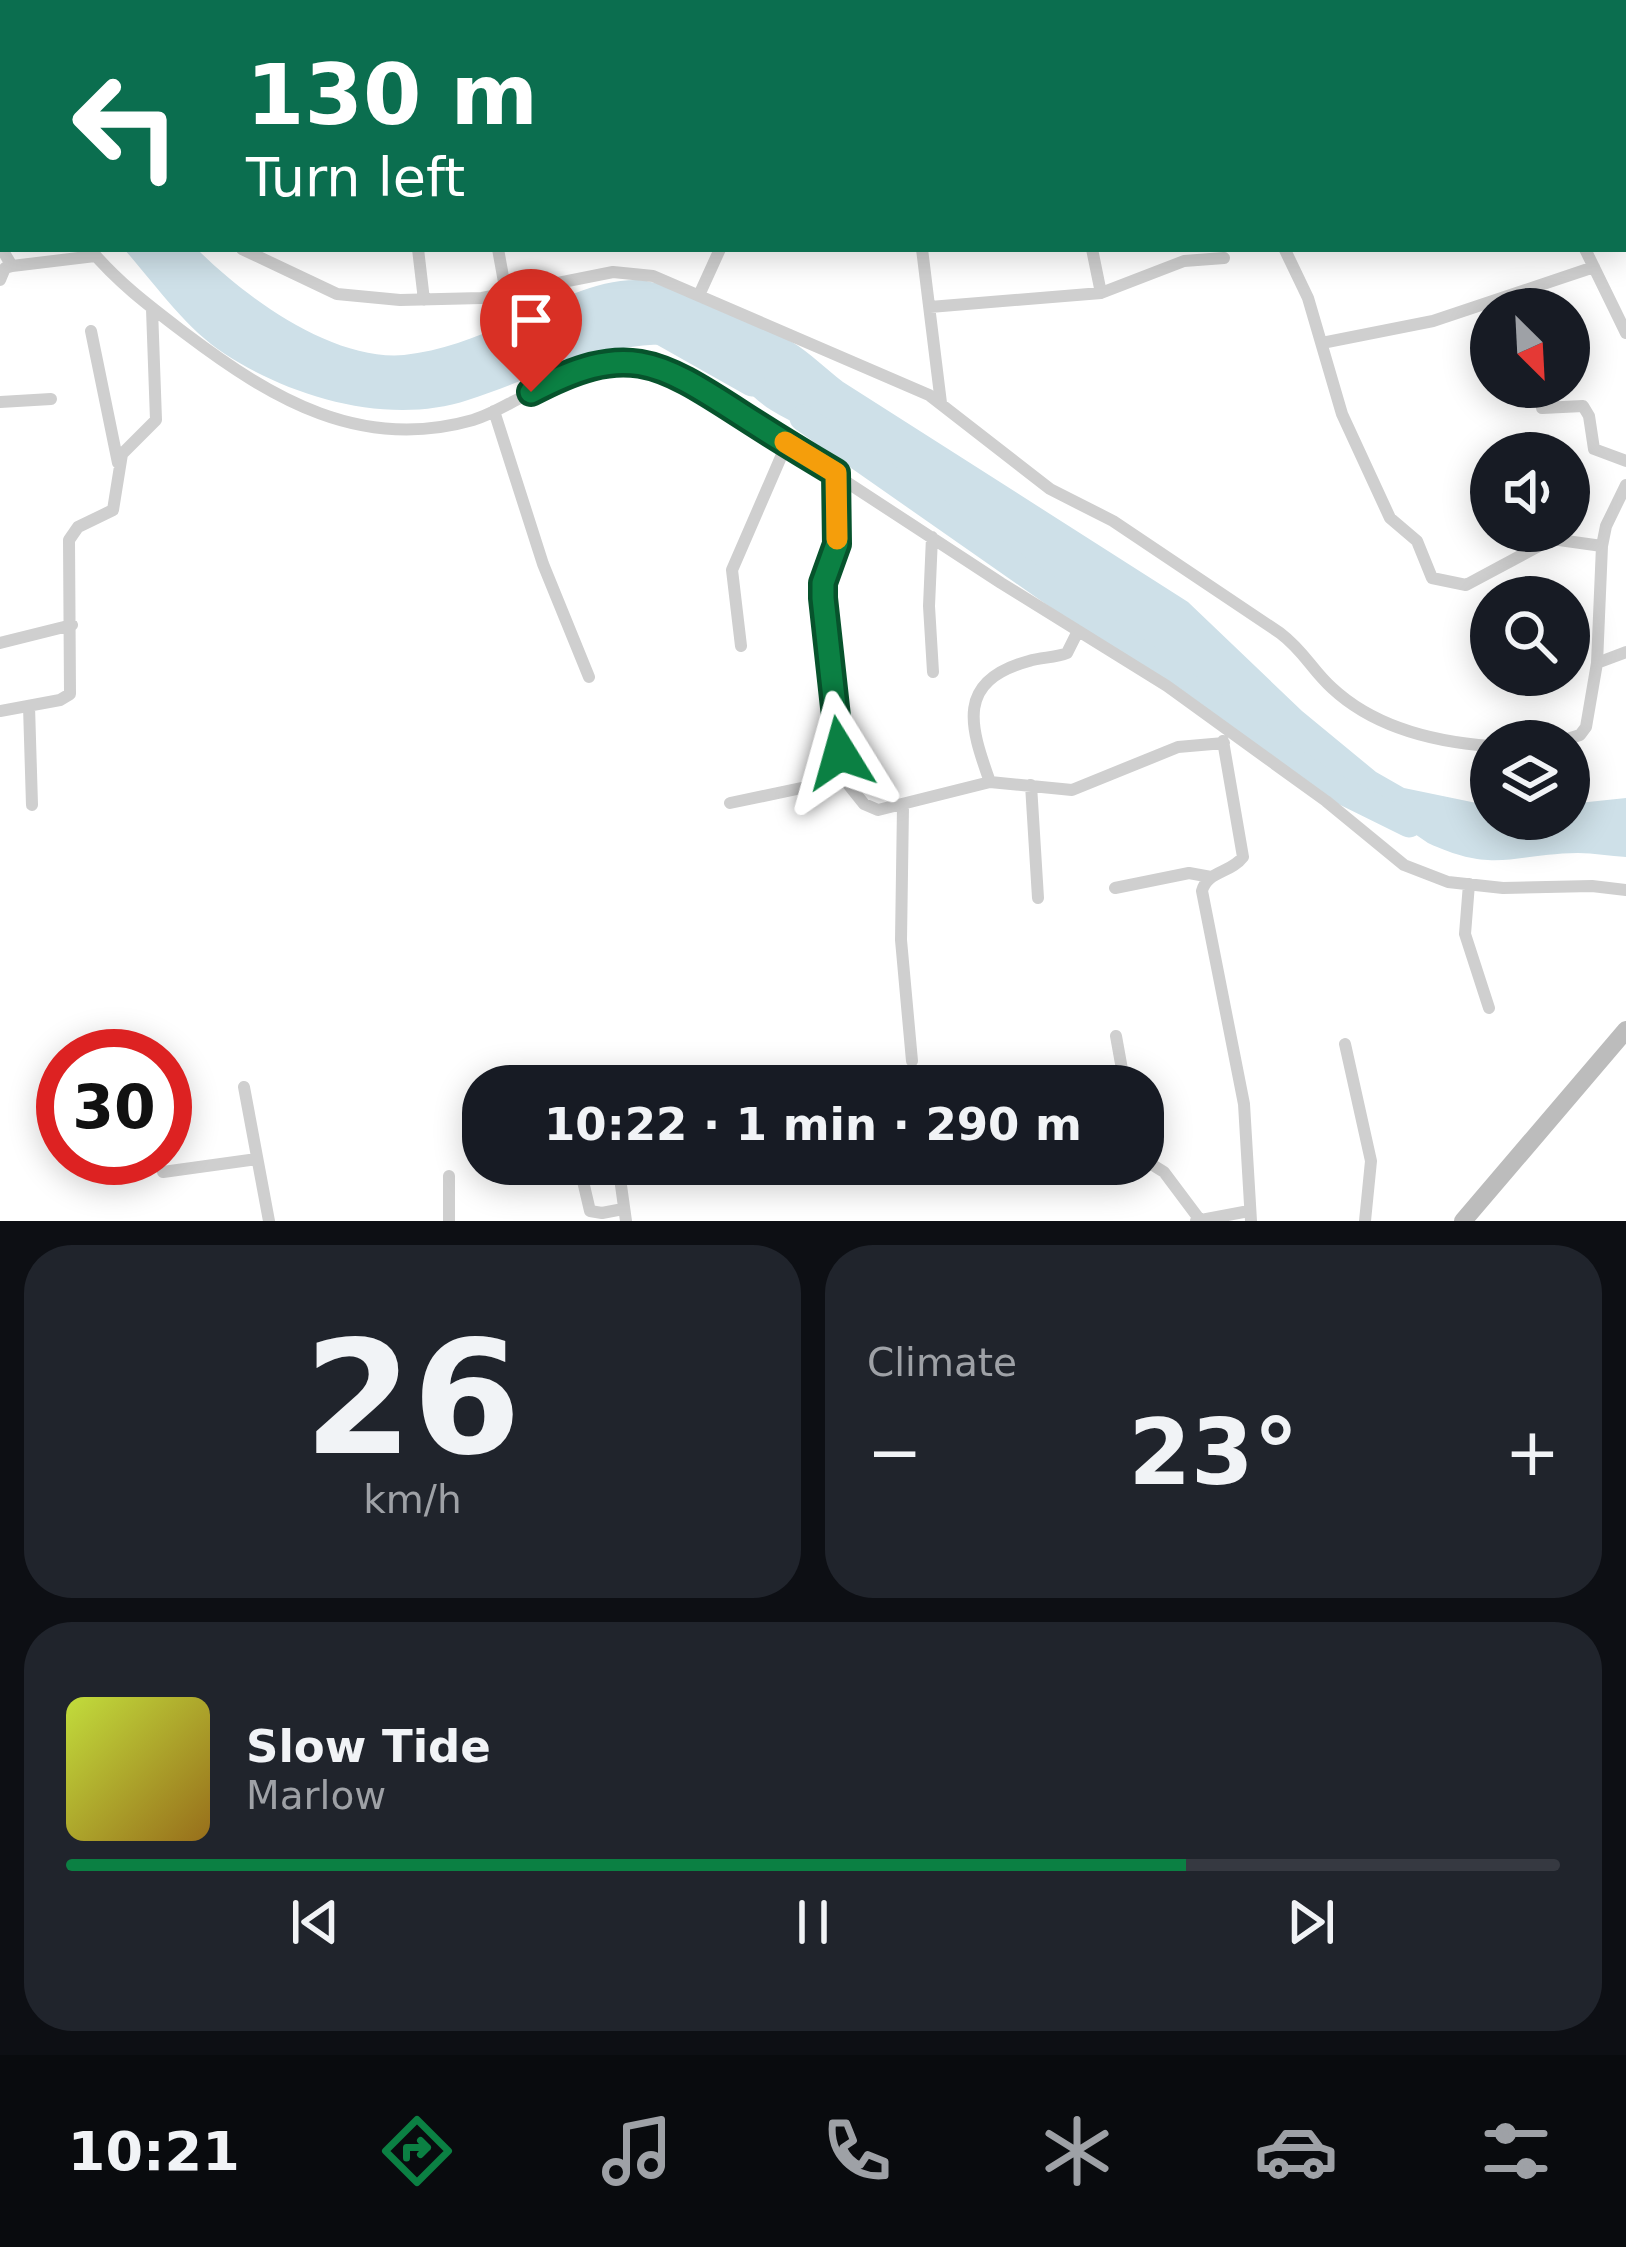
<!DOCTYPE html>
<meta charset="utf-8">
<style>
:root{--surface:#171b24;--page:#20242c;--text:#f1f3f6;--muted:#9ea1a6;--line:#363941;--accent:#0b8043}
body{margin:0;font-family:"DejaVu Sans",sans-serif;background:var(--page);color:var(--text);height:100vh;display:flex;flex-direction:column;font-size:45px;white-space:nowrap}
*{box-sizing:border-box;margin:0}
p{font-size:39px;color:var(--muted)}
.icon{flex:none;width:66px;height:66px;fill:none;stroke:currentColor;stroke-width:2;stroke-linecap:round;stroke-linejoin:round}
.map{position:relative;height:1221px;overflow:hidden}
.side{display:flex;flex-direction:column;gap:24px;padding:24px;background:#0d0f14;flex:1}
.side>*{flex:none}
.banner{position:absolute;left:0px;top:0px;width:1626px;height:252px;box-shadow:0 6px 30px #0003;background:#0b6e4f;color:#fff;overflow:hidden}
.needle{width:78px;rotate:156deg}
.buttons{position:absolute;left:1470px;top:288px;display:grid;gap:24px}
.buttons a{display:grid;place-items:center;width:120px;height:120px;border-radius:50%;background:var(--surface);box-shadow:0 6px 30px #0003;font-size:60px}
.speed{position:absolute;left:36px;top:1029px;display:flex;gap:24px;font-size:60px;font-weight:700;text-align:center}
.speed>*{display:grid;place-content:center;width:156px;height:156px;border-radius:50%;background:var(--surface);box-shadow:0 6px 30px #0003;line-height:1}
.speed .limit{border:18px solid #d22;background:#fff;color:#111}
.pin{position:absolute;display:grid;place-items:center;width:102px;height:102px;color:#fff;margin:-123px -51px;border-radius:50% 50% 50% 0;rotate:-45deg;box-shadow:0 0 12px #0007}
.pin .icon{rotate:45deg}
.me{position:absolute;width:132px;margin:-66px;rotate:352deg;stroke-linejoin:round;filter:drop-shadow(0 0 9px #0008)}
.turn{display:flex;align-items:center;gap:42px;height:252px;padding:0 48px;font-size:54px}
.turn .icon{width:156px;height:156px;stroke-width:2.5}
.turn b{display:block;font-size:84px;line-height:102px}
.big{font-size:90px;font-weight:700;line-height:1.1}
.side .card{flex:1;display:flex;flex-direction:column;justify-content:center;gap:18px;min-width:0;padding:0 42px;border-radius:48px;background:var(--page)}
.side .dial{align-items:center;gap:0}
.dial b{font-size:156px;line-height:1}
.song{display:flex;align-items:center;gap:36px}
.cover{width:144px;height:144px;border-radius:18px;background:linear-gradient(135deg,hsl(70 70% 55%),hsl(40 70% 35%))}
.played{height:12px;border-radius:6px;background:linear-gradient(90deg,var(--accent) 75%,var(--line) 75%)}
.keys{display:flex;justify-content:space-around;direction:ltr}
.heat{display:flex;justify-content:space-between;align-items:center;font-size:66px;direction:ltr}
.side .tiles{flex:1;display:grid;gap:24px;grid-template-columns:1fr 1fr}
.card:last-child{grid-column:span 2}
.trip{position:absolute;left:462px;top:1065px;width:702px;height:120px;border-radius:48px;background:var(--surface);box-shadow:0 6px 30px #0003;font-weight:700;line-height:120px;text-align:center}
.dock{display:flex;height:192px;justify-content:space-around;align-items:center;background:#090b0e;color:var(--muted)}
.dock .icon{width:84px;height:84px}
.dock .on{color:var(--accent)}
.dock b{font-size:54px;color:var(--text)}
.map>svg:first-child{display:block}
.water{fill:#cee0e8}
.lines{fill:none;stroke-linecap:round;stroke-linejoin:round}
.river{stroke:#cee0e8;stroke-width:27}
.minor{stroke:#cfcfcf;stroke-width:12}
.tertiary{stroke:#cfcfcf;stroke-width:15}
.secondary{stroke:#bcbcbc;stroke-width:18}
.route-casing{stroke:#07532c;stroke-width:30}
.route{stroke:#0b8043;stroke-width:21}
.slow{stroke:#f59e0b;stroke-width:21}
</style>
<div class="map">
<svg width="1626" height="1221" viewBox="0 0 1626 1221">
<rect width="100%" height="100%" fill="#fff"/>
<path class="water" d="M124 249H197C245 297 332 361 404 355 443 351 482 335 518 319 556 302 595 279 639 280 671 282 763 325 792 342 810 353 826 369 843 382L1188 602 1302 711 1376 772 1404 788 1491 806V819H1569V804L1626 798V857C1610 856 1594 853 1578 853 1512 854 1495 874 1428 843L845 444C821 433 793 424 771 410 734 387 727 349 677 345 602 340 537 378 468 400 390 426 292 398 225 354 186 329 155 284 124 249Z"/>
<g class="lines">
<path class="river" d="M660 331 752 383
M803 418 1324 782 1409 824"/>
<path class="minor" d="M174 0V3
M706 0 708 3
M1011 0 1012 3
M1079 0V3
M1228 0 1232 3
M1282 0 1283 3
M1325 0 1326 3
M36 3 37 0
M624 3 626 0
M957 3 966 0
M1485 3 1489 0
M0 13 3 16
M0 130 3 134
M1623 176 1626 175
M0 246 12 266
M90 249C117 282 152 308 186 334 272 399 361 452 473 420 490 415 506 405 522 397 588 362 625 348 695 383L1001 583 1167 686 1326 801 1404 865 1448 882 1503 888 1592 886 1626 890
M242 249 337 294 400 300 482 298 613 272 653 276 929 395 1050 489 1113 521 1280 633C1304 651 1312 670 1332 688 1375 728 1434 742 1491 746
M418 249 424 300
M498 249 506 293
M922 249 941 403
M1092 249 1101 293
M1585 249 1626 333
M1285 250 1308 298 1342 414 1390 518 1417 541 1432 578 1466 585 1552 539 1602 546
M0 280 5 268 12 266 95 256
M700 293 720 249
M930 307 1101 293 1184 261 1224 258
M91 331 118 463
M1322 343 1433 321 1594 267
M0 402 51 399
M1542 408 1583 406 1589 416 1594 449 1626 461
M494 411 543 564 589 677
M836 474 837 544 823 583V598L835 727 844 779
M932 537 929 606 933 672
M0 643 72 625
M741 646 732 570 787 443
M1597 663 1602 546 1606 526 1626 485
M29 706 32 805
M0 711 60 700 70 694 69 540 78 527 113 510 122 454 156 420 152 309
M1223 741 1243 857C1231 873 1207 871 1202 891L1244 1104 1251 1221
M1561 741 1580 735 1586 727 1597 663 1626 652
M990 782C970 726 955 681 1029 661 1042 657 1055 658 1067 653L1078 631
M1031 785 1038 898
M730 803 844 779 864 804 878 810 990 782 1072 790 1178 747 1224 743
M903 806 901 940 912 1061
M1469 884 1465 934 1489 1008
M1115 888 1189 873 1211 877
M1116 1036 1125 1086
M1345 1044 1371 1161 1365 1221
M244 1087 269 1221
M1143 1159 1164 1172 1200 1220
M579 1164 590 1211 602 1213 623 1209
M618 1164 626 1221
M163 1172 257 1159
M449 1221V1176
M1196 1221 1249 1211"/>
<path class="tertiary" d="M1623 8 1626 11"/>
<path class="secondary" d="M1463 1221 1626 1030"/>
</g>
<g class="lines">
<g class="route-casing">
<path id="route" d="M531 392C626 342 656 359 742 415 773 435 804 454 836 473L837 544 823 583V598L840 753"/>
</g>
<use href="#route" class="route"/>
<path class="slow" d="M785 442 836 473 837 539"/>
</g>
</svg>
<div class="buttons">
<a><svg class="needle" viewBox="-14 -14 28 28"><path d="M0-13l5 13h-10z" fill="#e53935"/><path d="M0 13l5-13h-10z" fill="#9ea1a6"/></svg></a>
<a><svg class="icon" aria-label="sound" viewBox="0 0 24 24"><path d="M4 9h4l5-4v14l-5-4H4zM17 9q2 3 0 6"/></svg></a>
<a><svg class="icon" aria-label="search" viewBox="0 0 24 24"><circle cx="10" cy="10" r="6"/><path d="M15 15l6 6"/></svg></a>
<a><svg class="icon" aria-label="layers" viewBox="0 0 24 24"><path d="M12 4l9 5-9 5-9-5zM3 14l9 5 9-5"/></svg></a>
</div>
<div class="speed"><div class="limit">30</div></div>
<div class="pin" style="left:531px;top:392px;background:#d93025"><svg class="icon" aria-label="arrive" viewBox="0 0 24 24"><path d="M6 21V4h12l-3 4 3 4H6"/></svg></div>
<svg class="me" style="left:840px;top:753px" viewBox="-20 -20 40 40"><path d="M0-17L14 15 0 8-14 15z" fill="#0b8043" stroke="#fff" stroke-width="4"/></svg>
<div class="trip">10:22 · 1 min · 290 m</div>
<div class="banner">
<div class="turn"><svg class="icon" aria-label="left" viewBox="0 0 24 24"><path d="M17 20v-9H6M10 6l-5 5 5 5"/></svg><div><b>130 m</b>Turn left</div></div>
</div>
</div>
<section class="side">
<div class="tiles">
<div class="card dial"><b>26</b><p>km/h</p></div>
<div class="card"><p>Climate</p>
<div class="heat"><a>−</a><b class="big">23°</b><a>+</a></div>
</div>
<div class="card">
<div class="song"><i class="cover"></i><div><b>Slow Tide</b><p>Marlow</p></div></div>
<div class="played"></div>
<div class="keys"><svg class="icon" aria-label="previous" viewBox="0 0 24 24"><path d="M18 5L8 12l10 7zM5 5v14"/></svg><svg class="icon" aria-label="pause" viewBox="0 0 24 24"><path d="M8 5v14M16 5v14"/></svg><svg class="icon" aria-label="next" viewBox="0 0 24 24"><path d="M6 5l10 7-10 7zM19 5v14"/></svg></div>
</div>
</div>
</section>
<nav class="dock">
<b>10:21</b>
<svg class="icon on" aria-label="directions" viewBox="0 0 24 24"><path d="M12 3l9 9-9 9-9-9zM9 14v-3h6M13 9l2 2-2 2"/></svg>
<svg class="icon" aria-label="music" viewBox="0 0 24 24"><path d="M9 18V5l10-2v13"/><circle cx="6" cy="18" r="3"/><circle cx="16" cy="16" r="3"/></svg>
<svg class="icon" aria-label="phone" viewBox="0 0 24 24"><path d="M5 4h4l2 5-3 2q2 4 5 5l2-3 5 2v4C11 20 4 13 5 4z"/></svg>
<svg class="icon" aria-label="climate" viewBox="0 0 24 24"><path d="M12 3v18M4 7l16 10M4 17L20 7"/></svg>
<svg class="icon" aria-label="car" viewBox="0 0 24 24"><path d="M5 17H2v-5l4-1 3-4h7l3 4 3 1v5h-3M9 17h6M6 11h13"/><circle cx="7" cy="17" r="2"/><circle cx="17" cy="17" r="2"/></svg>
<svg class="icon" aria-label="filters" viewBox="0 0 24 24"><path d="M4 7h16M4 17h16"/><circle cx="9" cy="7" r="2"/><circle cx="15" cy="17" r="2"/></svg>
</nav>
